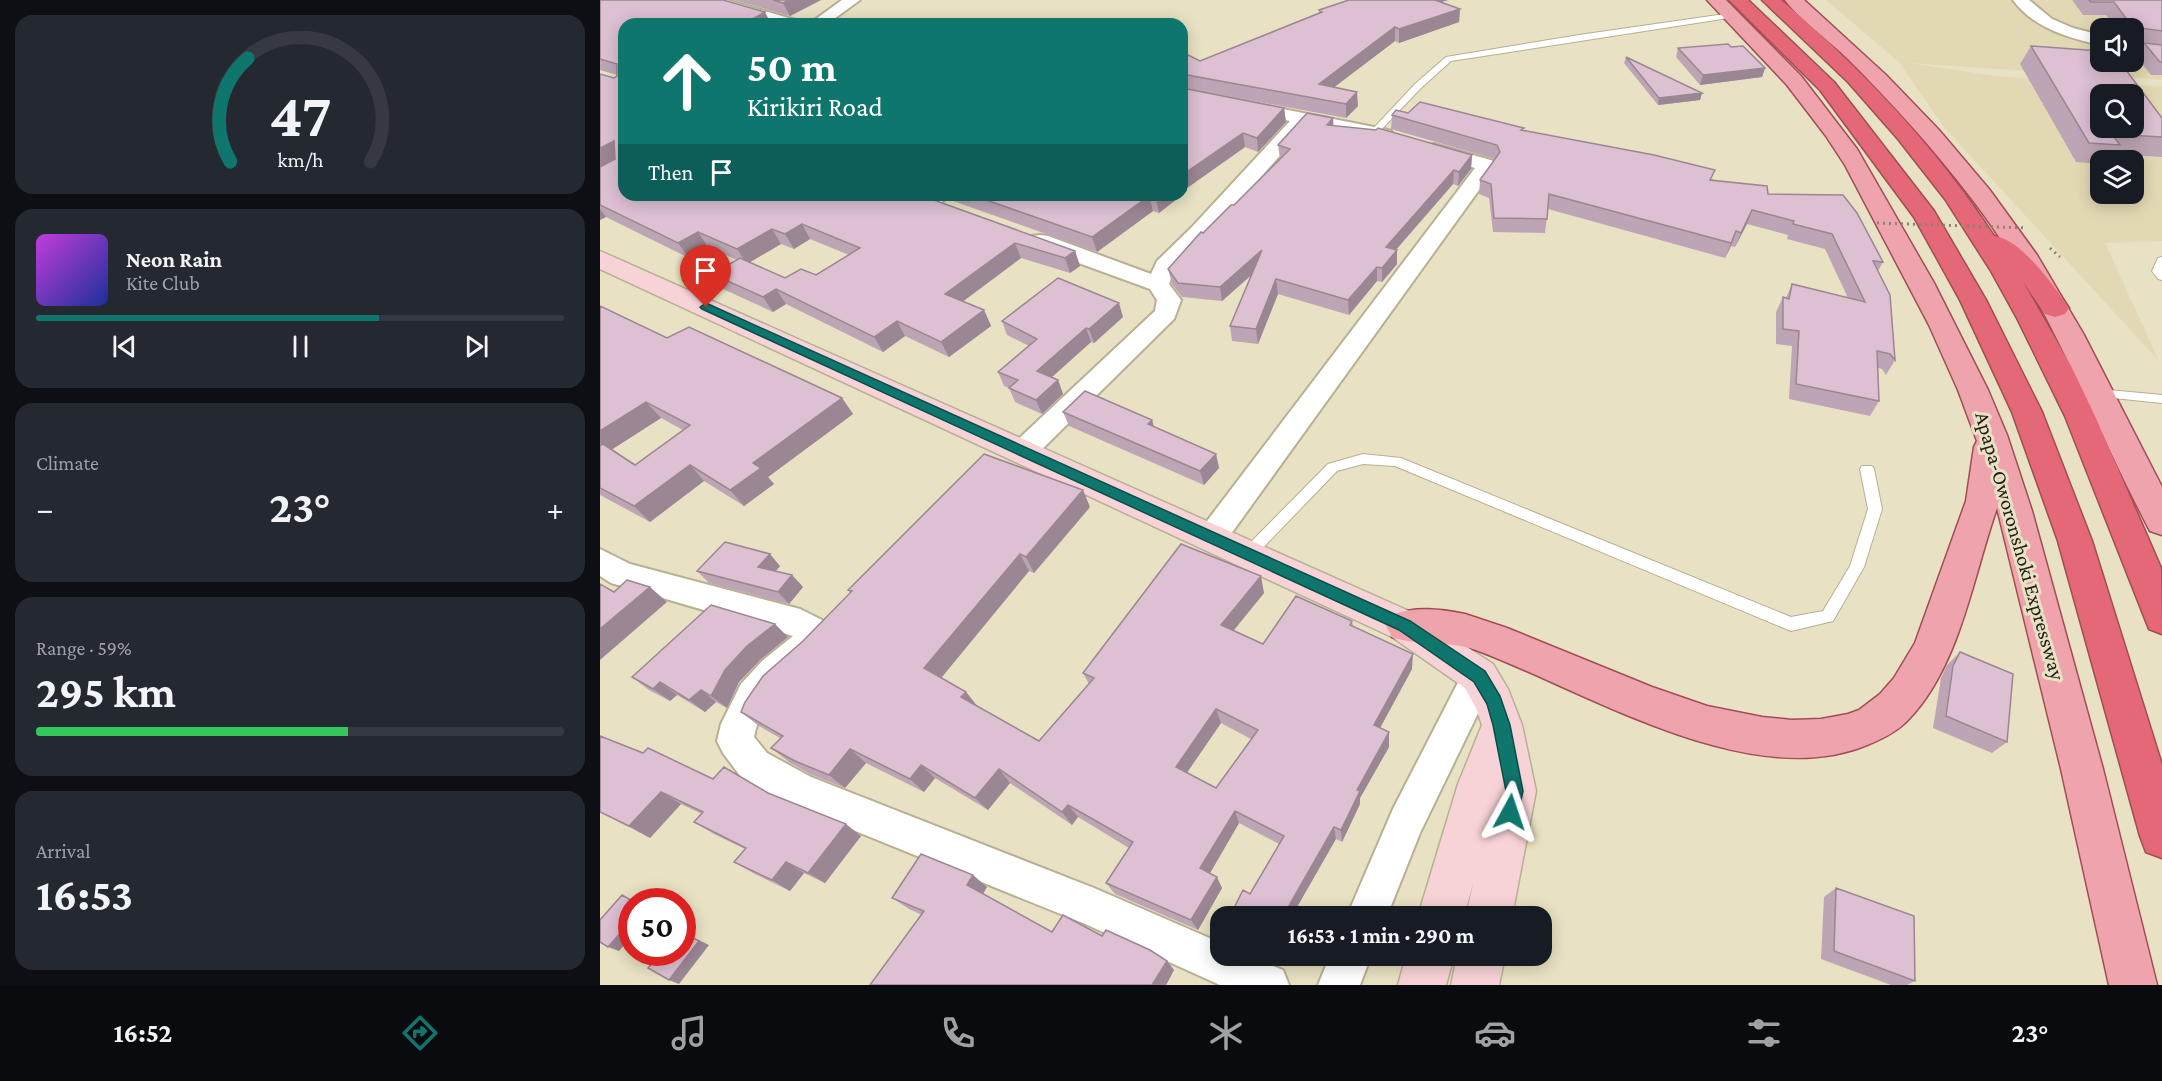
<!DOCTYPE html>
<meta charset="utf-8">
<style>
:root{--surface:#171b24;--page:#242831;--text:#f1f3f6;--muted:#9ea1a6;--line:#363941;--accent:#0f766e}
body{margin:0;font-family:"Crimson Pro",serif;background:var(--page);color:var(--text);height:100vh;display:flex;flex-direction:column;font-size:22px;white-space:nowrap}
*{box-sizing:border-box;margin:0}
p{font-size:20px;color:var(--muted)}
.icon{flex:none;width:33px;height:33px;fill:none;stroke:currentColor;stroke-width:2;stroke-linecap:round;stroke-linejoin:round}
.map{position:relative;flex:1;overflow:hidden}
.sheet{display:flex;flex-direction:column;gap:15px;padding:15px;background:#0d0f14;width:600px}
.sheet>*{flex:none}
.banner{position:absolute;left:18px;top:18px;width:570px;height:183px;border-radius:18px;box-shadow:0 3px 15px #0003;background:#0f766e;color:#fff;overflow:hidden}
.controls{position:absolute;left:1490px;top:18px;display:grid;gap:12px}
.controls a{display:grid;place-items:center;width:54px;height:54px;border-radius:12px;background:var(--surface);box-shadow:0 3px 15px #0003;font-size:30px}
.speed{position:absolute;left:18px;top:888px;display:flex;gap:12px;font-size:30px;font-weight:700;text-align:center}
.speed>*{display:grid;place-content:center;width:78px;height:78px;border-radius:50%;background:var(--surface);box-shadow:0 3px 15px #0003;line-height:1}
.speed .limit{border:9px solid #d22;background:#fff;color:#111}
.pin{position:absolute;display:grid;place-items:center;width:51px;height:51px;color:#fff;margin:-62px -26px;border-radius:50% 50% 50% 0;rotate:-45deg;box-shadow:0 0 6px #0007}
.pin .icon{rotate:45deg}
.me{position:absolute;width:66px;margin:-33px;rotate:5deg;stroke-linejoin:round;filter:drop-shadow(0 0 4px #0008)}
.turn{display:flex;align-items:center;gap:21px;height:126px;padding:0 30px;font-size:27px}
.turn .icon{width:78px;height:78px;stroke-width:2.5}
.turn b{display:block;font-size:42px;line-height:51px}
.then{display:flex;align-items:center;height:57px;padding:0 30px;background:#0003;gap:12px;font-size:22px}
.big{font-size:45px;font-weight:700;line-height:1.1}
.sheet .widget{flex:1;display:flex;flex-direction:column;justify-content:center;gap:9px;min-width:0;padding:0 21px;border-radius:18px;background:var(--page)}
.sheet .dial{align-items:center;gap:0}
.dial svg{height:156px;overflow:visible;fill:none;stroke:var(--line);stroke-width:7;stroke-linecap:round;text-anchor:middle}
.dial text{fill:var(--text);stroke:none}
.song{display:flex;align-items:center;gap:18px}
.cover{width:72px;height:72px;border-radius:9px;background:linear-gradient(135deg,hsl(290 70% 55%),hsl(230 70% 35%))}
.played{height:6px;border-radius:3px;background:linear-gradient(90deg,var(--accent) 65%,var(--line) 65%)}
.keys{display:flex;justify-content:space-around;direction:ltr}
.heat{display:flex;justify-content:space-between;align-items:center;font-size:33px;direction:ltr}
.charge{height:9px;border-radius:4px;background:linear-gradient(90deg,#34c759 59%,var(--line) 0)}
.trip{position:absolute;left:610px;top:906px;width:342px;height:60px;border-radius:18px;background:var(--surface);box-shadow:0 3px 15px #0003;font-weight:700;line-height:60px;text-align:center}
.tab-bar{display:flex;height:96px;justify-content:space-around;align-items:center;background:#090b0e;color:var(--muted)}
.tab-bar .icon{width:42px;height:42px}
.tab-bar .selected{color:var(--accent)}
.tab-bar b{font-size:27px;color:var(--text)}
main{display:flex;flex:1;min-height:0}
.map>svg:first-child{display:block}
.built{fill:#e2d8b3;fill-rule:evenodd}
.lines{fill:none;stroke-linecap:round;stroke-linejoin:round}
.service-casing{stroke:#b7b093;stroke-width:2}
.minor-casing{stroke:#b7b093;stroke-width:4}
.secondary-casing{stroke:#b7b093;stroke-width:3}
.primary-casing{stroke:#a04e54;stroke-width:3}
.motorway-casing{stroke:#a04e54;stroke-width:3}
.path{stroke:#8a8570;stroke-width:3;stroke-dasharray:2 4;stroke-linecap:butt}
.service{fill:#fff;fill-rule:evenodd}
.minor{fill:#fff;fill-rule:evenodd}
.secondary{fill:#f7d2d6;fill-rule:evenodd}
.primary{fill:#efa4ad;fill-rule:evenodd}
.motorway{fill:#e46877;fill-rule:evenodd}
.path-bridge{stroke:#8a8570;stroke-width:3;stroke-dasharray:2 4;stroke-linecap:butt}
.wall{fill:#bea5b5;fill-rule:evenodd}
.shaded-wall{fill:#9b8693}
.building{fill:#ddc0d2;stroke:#9b8693;stroke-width:1.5;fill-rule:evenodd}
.route{fill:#0f766e;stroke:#0a4d48;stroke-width:1.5}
.labels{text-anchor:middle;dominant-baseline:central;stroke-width:6;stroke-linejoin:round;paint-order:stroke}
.street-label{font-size:21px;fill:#211f14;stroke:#e8e1c3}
</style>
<main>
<section class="sheet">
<div class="widget dial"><svg viewBox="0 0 100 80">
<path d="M14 69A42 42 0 1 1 86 69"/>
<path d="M14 69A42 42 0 0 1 23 16" stroke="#0f766e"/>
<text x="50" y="56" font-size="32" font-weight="700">47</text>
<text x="50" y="72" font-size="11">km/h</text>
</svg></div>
<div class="widget">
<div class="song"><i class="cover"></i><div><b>Neon Rain</b><p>Kite Club</p></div></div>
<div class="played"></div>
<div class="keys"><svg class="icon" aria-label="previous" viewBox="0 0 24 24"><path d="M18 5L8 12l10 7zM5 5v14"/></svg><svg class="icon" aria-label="pause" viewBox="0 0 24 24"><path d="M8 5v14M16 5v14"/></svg><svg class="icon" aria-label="next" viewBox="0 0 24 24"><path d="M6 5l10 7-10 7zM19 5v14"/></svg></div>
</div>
<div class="widget"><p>Climate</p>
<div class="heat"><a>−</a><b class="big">23°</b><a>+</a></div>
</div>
<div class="widget"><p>Range · 59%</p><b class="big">295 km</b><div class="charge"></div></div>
<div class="widget"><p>Arrival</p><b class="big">16:53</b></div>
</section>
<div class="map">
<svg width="1562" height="985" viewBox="0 0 1562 985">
<rect width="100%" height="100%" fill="#e8e1c3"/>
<path class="built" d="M1226 0H1562V80L1309 63 1395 76 1495 84 1562 86V241L1505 243 1559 361 1344 127 1299 62ZM1500 28H1533V62H1500ZM1500 94H1533V128H1500ZM1500 160H1533V194H1500Z"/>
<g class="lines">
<g class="service-casing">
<path id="service" d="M1132 13 1136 15 1135 17 851 61 821 88 777 134 770 132 815 84 846 57 979 35Z
M1562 257V280L1558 279 1552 271 1558 258Z
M1498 389 1562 395V403L1494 396 1492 393 1494 390Z
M763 454 801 458 1191 617 1223 611 1250 566 1268 509 1260 469 1262 466H1272L1274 469 1282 509 1264 567 1233 621 1191 631 795 466 763 464 737 471 653 558 648 560 643 558 641 554 643 550 728 464Z"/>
</g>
<g class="minor-casing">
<path id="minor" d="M101 0H126L199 21 201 24H176L104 3Z
M242 0H260L227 24H209Z
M1413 0H1429L1452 19 1473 28 1500 35V45C1467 37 1435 29 1413 0Z
M1533 43 1562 47V57L1533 53Z
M582 89 784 129 791 131 793 135 791 139 784 141 707 125 607 238 575 268 569 284 581 300 574 319 432 459 422 462 412 459 408 452 412 445 555 311 557 300 550 289 432 246 429 241 432 236 440 235 448 236 551 274 557 261 591 228 690 121 582 99Z
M834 144 894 161 897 165 623 545 612 549 601 545 597 537 601 529 875 168 827 154 824 150 827 146Z
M325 195H349C343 204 332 208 322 205L319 201Z
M0 549 30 564 200 609 222 620 228 640C222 652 213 659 202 668 179 687 160 706 154 737L167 753 211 777 494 888 621 943V956H649L683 970 689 985H620L483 923 186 803 141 777 123 753 117 741 121 724 141 684 162 661 193 636 11 583 0 576Z
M879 661 891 665 896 676 820 833 787 916H747L793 809 867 665Z
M730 956H771L760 985H718Z"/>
</g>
<g class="secondary-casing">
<path id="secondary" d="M0 251 818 615 893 664 908 689 922 725 936 791 912 916H866L873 884 864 916H818L858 784 882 725 876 708 865 688 792 637 0 269Z
M806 956H854L846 985H798Z
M857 956H905L899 985H851Z"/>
</g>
<g class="primary-casing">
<path id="primary" d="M1107 0H1126L1201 76 1257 149 1334 283 1388 390 1407 435 1432 511 1503 769 1557 985H1509L1461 769 1397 508C1373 576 1360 666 1309 719 1297 732 1282 739 1267 745 1149 794 986 691 876 650 848 640 819 647 792 637L786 626 792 615C815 606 841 609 865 614L907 628 1052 687 1107 706 1162 717 1192 720 1221 719 1248 714 1259 710 1280 694 1294 678 1315 643 1366 501 1374 447 1377 441 1358 390 1329 325 1245 165 1226 136 1187 85Z
M1185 0H1204L1286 75 1339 130 1389 189 1437 255 1484 335 1562 487V535L1550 531C1491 420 1450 300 1372 199 1334 149 1292 103 1248 59 1231 42 1198 18 1185 0Z"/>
</g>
<g class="motorway-casing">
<path id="motorway" d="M1129 0H1148L1234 82 1334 211 1386 300 1442 412 1492 541 1562 765V858L1546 852 1540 836 1458 541 1412 412 1360 300 1314 217 1220 90Z
M1162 0H1181C1262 69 1336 147 1394 236 1420 238 1455 287 1469 308L1465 314 1455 317 1445 314 1423 282 1471 366 1495 416 1561 568 1562 634 1549 629 1465 416 1417 318 1391 271 1345 199 1298 139 1248 82Z"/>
</g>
<path class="path" d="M1450 248 1460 257"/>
<use href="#service" class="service"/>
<use href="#minor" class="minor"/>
<use href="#secondary" class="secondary"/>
<use href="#primary" class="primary"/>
<use href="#motorway" class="motorway"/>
<path class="path-bridge" d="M1277 223 1427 228"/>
</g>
<path class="wall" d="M0 0 24 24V195L475 251 480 266 470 273 421 258 363 301 384 310 391 326 349 357 305 336 283 352 186 304 173 312 123 289 112 274 137 260 108 247 89 258 6 217 0 220V74L14 78 17 76V75L0 70ZM210 239 249 255 216 275 185 278 149 262 181 244 194 249Z
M134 0H221L190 16Z
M749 0H848L841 2 860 9 859 22 799 43 795 41 734 87 758 106 746 118 582 88V52L600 61 719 13V10Z
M1472 0H1562V75H1551L1536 56 1544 43 1552 44 1535 41 1533 45V28H1516L1506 15H1483Z
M1431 46 1562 118V157L1513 154 1509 160H1500V164L1476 162 1420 64Z
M1131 47 1165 68 1162 77 1100 85 1076 57 1078 48Z
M1026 57 1102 93 1100 100 1058 105 1024 63Z
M582 88 684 108 686 122 658 152 645 147 587 188V191L559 213 553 211 497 252 339 196 338 195H582Z
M808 113 923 130 1168 194 1283 262 1278 271 1295 360 1286 375 1282 369 1278 368 1279 401 1270 416 1189 399 1192 346 1176 344V312L1183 297 1186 298 1192 284 1248 298 1225 249 1187 239 1188 235 1147 224 1135 247 1131 246 1125 258 948 209 945 233 893 232 889 198 879 194 880 180 895 159 791 129 792 115Z
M734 126 872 155 871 169 858 186 853 184 796 250 797 264 782 282 777 281 749 315 678 294 658 344 632 341 630 326 651 275 622 301 582 297 572 284 568 269 603 233 634 205 680 159 678 145Z
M0 306 67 338 242 398 253 414 168 477 174 484 144 506 104 481 50 522 0 495ZM61 418 83 430 35 465 12 449Z
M523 317 494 343 491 342 452 377 458 380 463 394 442 414 415 402 409 388 404 386 398 372 429 346 407 335 402 321Z
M463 412 552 420 553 426 616 454 619 468 604 485 469 426Z
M490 507 434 573 429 571 341 678 366 692 377 706 439 741 489 684 483 673 664 593 634 630 663 644 752 621 753 626 812 669 780 728 789 747 760 798V804L742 842 736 839 650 894 679 844 639 823 610 873 622 888 598 930 515 894 506 883 529 848 478 817 472 825 410 783 388 810 335 778 324 792 266 763 245 788 212 775 189 762 171 748 180 738 159 726 141 712 203 641 250 593 248 590ZM621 723 651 739 616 788 587 772Z
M180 566 176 571 192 575 203 587 189 604 109 583 97 571Z
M188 637 161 659 139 682 127 708 116 702 105 712 77 695 70 701 49 690 32 677Z
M1360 652 1407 742 1392 753 1333 728 1341 678 1347 665Z
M0 736 113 779 168 793 261 836 225 883 204 873 190 891 153 873 134 862 145 849 114 834 94 822 102 814 81 804 50 838 0 812Z
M387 887 383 894 452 932 502 936 567 961 574 970 566 985H270L322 915 309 909 292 898Z
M1236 888 1315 981 1307 985H1291L1221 959 1224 897Z
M657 956H669L666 961Z"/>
<path class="shaded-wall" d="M190 0H221L190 16 183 3Z
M822 0H848L822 8Z
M860 9 859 22 799 43V29Z
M165 12 171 24H150L154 18Z
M795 27V41L720 98 719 84Z
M1165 68 1162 77 1100 85 1103 75Z
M757 92 758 106 746 118V104Z
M1102 93 1100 100 1058 105 1059 98Z
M684 108 686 122 658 152 657 138Z
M733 118 734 132 727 125Z
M643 133 645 147 587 188V191L559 213 556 198 560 195H582V175Z
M14 141 24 155 0 168V148Z
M872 155 871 169 858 186 859 172Z
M854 170 853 184 786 261V247Z
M549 196 553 211 497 252 492 237Z
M0 209 6 217 0 220Z
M1152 210 1147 224 1135 247 1141 233Z
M202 224 210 239 194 249 185 234Z
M172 229 181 244 147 264 137 249Z
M1136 231 1131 246 1125 258 1131 243Z
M98 232 108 247 89 258 78 243Z
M415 243 421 258 353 309 345 294Z
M662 250 664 264 622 301 620 287Z
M797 250V264L782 282V268Z
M475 251 480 266 470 273 465 258Z
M777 267V281L749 315 748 300Z
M676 279 678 294 658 344 656 329Z
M176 289 186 304 173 312 163 297Z
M519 303 523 317 494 343 489 329Z
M384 310 391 326 349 357 341 342Z
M297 321 305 336 283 352 274 337Z
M486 328 491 342 443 385 437 371Z
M458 380 463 394 442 414 436 400Z
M242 398 253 414 168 477 174 484 144 506 130 490 153 463Z
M46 402 61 418 5 454 0 449V431Z
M552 420 556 434 548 424Z
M616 454 619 468 604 485 600 471Z
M90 465 104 481 50 522 34 506Z
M483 490 490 507 434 573 426 557Z
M170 554 180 566 169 579 158 567Z
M420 554 429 571 337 683 324 668Z
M192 575 203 587 189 604 178 592Z
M661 576 664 593 625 641 621 625Z
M50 587 67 602 0 660V629Z
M175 624 188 637 161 659 139 682 127 708 111 696 125 670 147 646Z
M813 654 812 669 774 739V725Z
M60 682 77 695 70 701 53 689Z
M101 690 116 702 105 712 89 700Z
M366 692 378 707 361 697Z
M616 709 621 723 582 780 576 767Z
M789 732V747L760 798V804L742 842 741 830 757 790Z
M250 749 266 763 245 788 229 775Z
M321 765 335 778 324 792 310 779Z
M399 769 410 783 388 810 375 798Z
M61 792 81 804 50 838 29 826Z
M468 805 478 817 472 825 462 812Z
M635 811 639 823 606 880 600 868Z
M246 824 261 836 225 883 208 873Z
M734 827 736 839 692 916H683Z
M186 862 204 873 190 891 172 880Z
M373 875 387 887 381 897 367 885Z
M617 877 622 888 598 930 591 920Z
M32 920V936L19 951 8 947Z
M82 932 109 945 79 984 69 980Z
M664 956H669L666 961Z
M567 961 574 970 566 985H552Z"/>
<path class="building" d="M0 0H123L165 12 154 18 161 19 150 24H24V195H299L306 197 309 195H320L475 251 465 258 415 243 345 294 384 310 341 342 297 321 274 337 176 289 163 297 112 274 140 258 185 278 201 269 216 275 260 248 202 224 185 234 172 229 137 249 98 232 78 243 0 205V167L15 159 14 141 0 148V74L14 78 17 76V64L0 59Z
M173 0H190L183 3Z
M749 0H835L860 9 799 29 795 27 719 84 757 92 746 104 582 74V52L600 61 722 12 719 10Z
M1489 0H1562V31L1541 28 1539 36 1514 2H1491Z
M1544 43 1562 45V62H1560Z
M1128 44 1131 47 1143 46 1165 68 1103 75 1078 48Z
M1431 46 1500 51V62H1512L1516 65 1523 66 1562 118V137L1512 134 1520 145 1489 143ZM1500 94H1533V128H1500Z
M1026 57 1102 93 1059 98Z
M582 88 684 108 657 138 643 133 582 175Z
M820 102 924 128 921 130 1054 155 1115 170 1110 180 1167 186 1168 194 1243 195 1257 213 1283 262 1273 261 1290 295 1295 360 1290 354 1277 351 1279 401 1196 384 1199 331 1183 329V297L1189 299 1192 284 1265 302 1232 234 1193 224 1194 221 1152 210 1141 233 1136 231 1131 243 949 194 947 219 894 218 891 184 880 180 900 152 897 145 792 115 796 110 808 113Z
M707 113 733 118 727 125 776 130 778 128 872 155 859 172 854 170 786 247 797 250 782 268 777 267 748 300 676 279 656 329 630 326 662 250 620 287 578 283 568 269 601 232 603 233 631 205H634L690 149 678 145Z
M372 195H560L556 198 549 196 492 237Z
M458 278 519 303 489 329 486 328 437 371 458 380 436 400 409 388 418 380 398 372 437 339 402 321Z
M0 306 67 338 89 327 242 398 153 463 161 468 130 490 90 465 34 506 0 488V446L3 444 35 465 90 425 46 402 0 431Z
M485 391 552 420 548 424 616 454 600 471 463 412Z
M384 454 483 490 426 557 420 554 324 668 366 692 361 697 439 741 494 678 483 673 581 544 661 576 621 625 663 644 696 596 752 621 750 625 813 654 774 725 789 732 757 790 760 791 741 830 734 827 683 916H630L643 890 650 894 684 836 635 811 600 868 617 877 591 920 506 883 533 842 468 805 462 812 399 769 375 798 321 765 310 779 250 749 229 775 195 761 171 748 183 736 141 712 145 702 163 676 203 641 252 591 248 590ZM616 709 658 730 616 788 576 767Z
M125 542 170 554 158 567 192 575 178 592 97 571Z
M27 580 50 587 0 629V584L14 592Z
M111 605 175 624 147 646 125 670 111 696 101 690 89 700 60 682 53 689 32 677Z
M1360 652 1413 674 1407 742 1346 716 1353 666Z
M0 736 43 753 48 748 113 779 124 767 168 793 246 824 208 873 186 862 172 880 134 862 146 848 94 822 103 812 61 792 29 826 0 812Z
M321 854 373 875 367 885 452 932 463 915 502 936 506 930 550 950 567 961 552 985H270L324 911 292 898Z
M1236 888 1314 916 1315 981 1234 951Z
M22 895 34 902H32V920L8 947 0 942V920Z
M82 932 99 941 69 980 48 968 61 952H82Z"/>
<path class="route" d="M106 303 810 621 885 671 900 696 910 725 923 791 917 818 910 821 904 818 901 812 906 791 893 725 887 704 874 682 799 630 102 309 100 307Z"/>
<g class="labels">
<g class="street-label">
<text transform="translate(1420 546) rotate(74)">Apapa-Oworonshoki Expressway</text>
</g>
</g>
</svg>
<div class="controls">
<a><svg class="icon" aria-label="sound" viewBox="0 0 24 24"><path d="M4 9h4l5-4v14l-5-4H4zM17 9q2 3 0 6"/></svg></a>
<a><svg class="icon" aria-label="search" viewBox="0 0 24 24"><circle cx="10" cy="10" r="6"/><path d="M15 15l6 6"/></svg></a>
<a><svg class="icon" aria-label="layers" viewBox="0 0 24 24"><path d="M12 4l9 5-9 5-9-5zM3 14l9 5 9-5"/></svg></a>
</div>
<div class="speed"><div class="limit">50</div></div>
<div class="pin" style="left:106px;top:307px;background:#d93025"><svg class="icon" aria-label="arrive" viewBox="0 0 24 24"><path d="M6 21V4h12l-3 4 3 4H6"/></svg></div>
<svg class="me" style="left:910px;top:812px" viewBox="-20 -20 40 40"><path d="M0-17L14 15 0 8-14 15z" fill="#0f766e" stroke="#fff" stroke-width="4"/></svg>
<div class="trip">16:53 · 1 min · 290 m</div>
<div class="banner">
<div class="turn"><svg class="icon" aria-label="ahead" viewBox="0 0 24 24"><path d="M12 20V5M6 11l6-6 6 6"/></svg><div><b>50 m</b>Kirikiri Road</div></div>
<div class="then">Then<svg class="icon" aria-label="arrive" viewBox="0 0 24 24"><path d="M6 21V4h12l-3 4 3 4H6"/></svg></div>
</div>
</div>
</main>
<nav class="tab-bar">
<b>16:52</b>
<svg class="icon selected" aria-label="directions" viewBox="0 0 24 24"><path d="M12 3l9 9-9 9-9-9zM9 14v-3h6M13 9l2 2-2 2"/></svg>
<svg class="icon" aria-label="music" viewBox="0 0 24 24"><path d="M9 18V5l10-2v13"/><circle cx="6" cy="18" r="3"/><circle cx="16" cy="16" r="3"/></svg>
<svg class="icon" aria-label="phone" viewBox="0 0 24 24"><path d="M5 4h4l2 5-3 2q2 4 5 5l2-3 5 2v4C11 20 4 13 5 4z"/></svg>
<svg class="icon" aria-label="climate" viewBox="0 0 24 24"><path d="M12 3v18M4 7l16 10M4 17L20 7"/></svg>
<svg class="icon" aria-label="car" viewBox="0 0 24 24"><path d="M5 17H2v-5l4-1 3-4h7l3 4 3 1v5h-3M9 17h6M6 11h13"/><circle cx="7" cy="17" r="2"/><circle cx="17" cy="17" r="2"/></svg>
<svg class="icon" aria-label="filters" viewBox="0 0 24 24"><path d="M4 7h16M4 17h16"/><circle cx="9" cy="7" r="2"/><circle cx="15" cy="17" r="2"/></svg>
<b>23°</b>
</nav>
